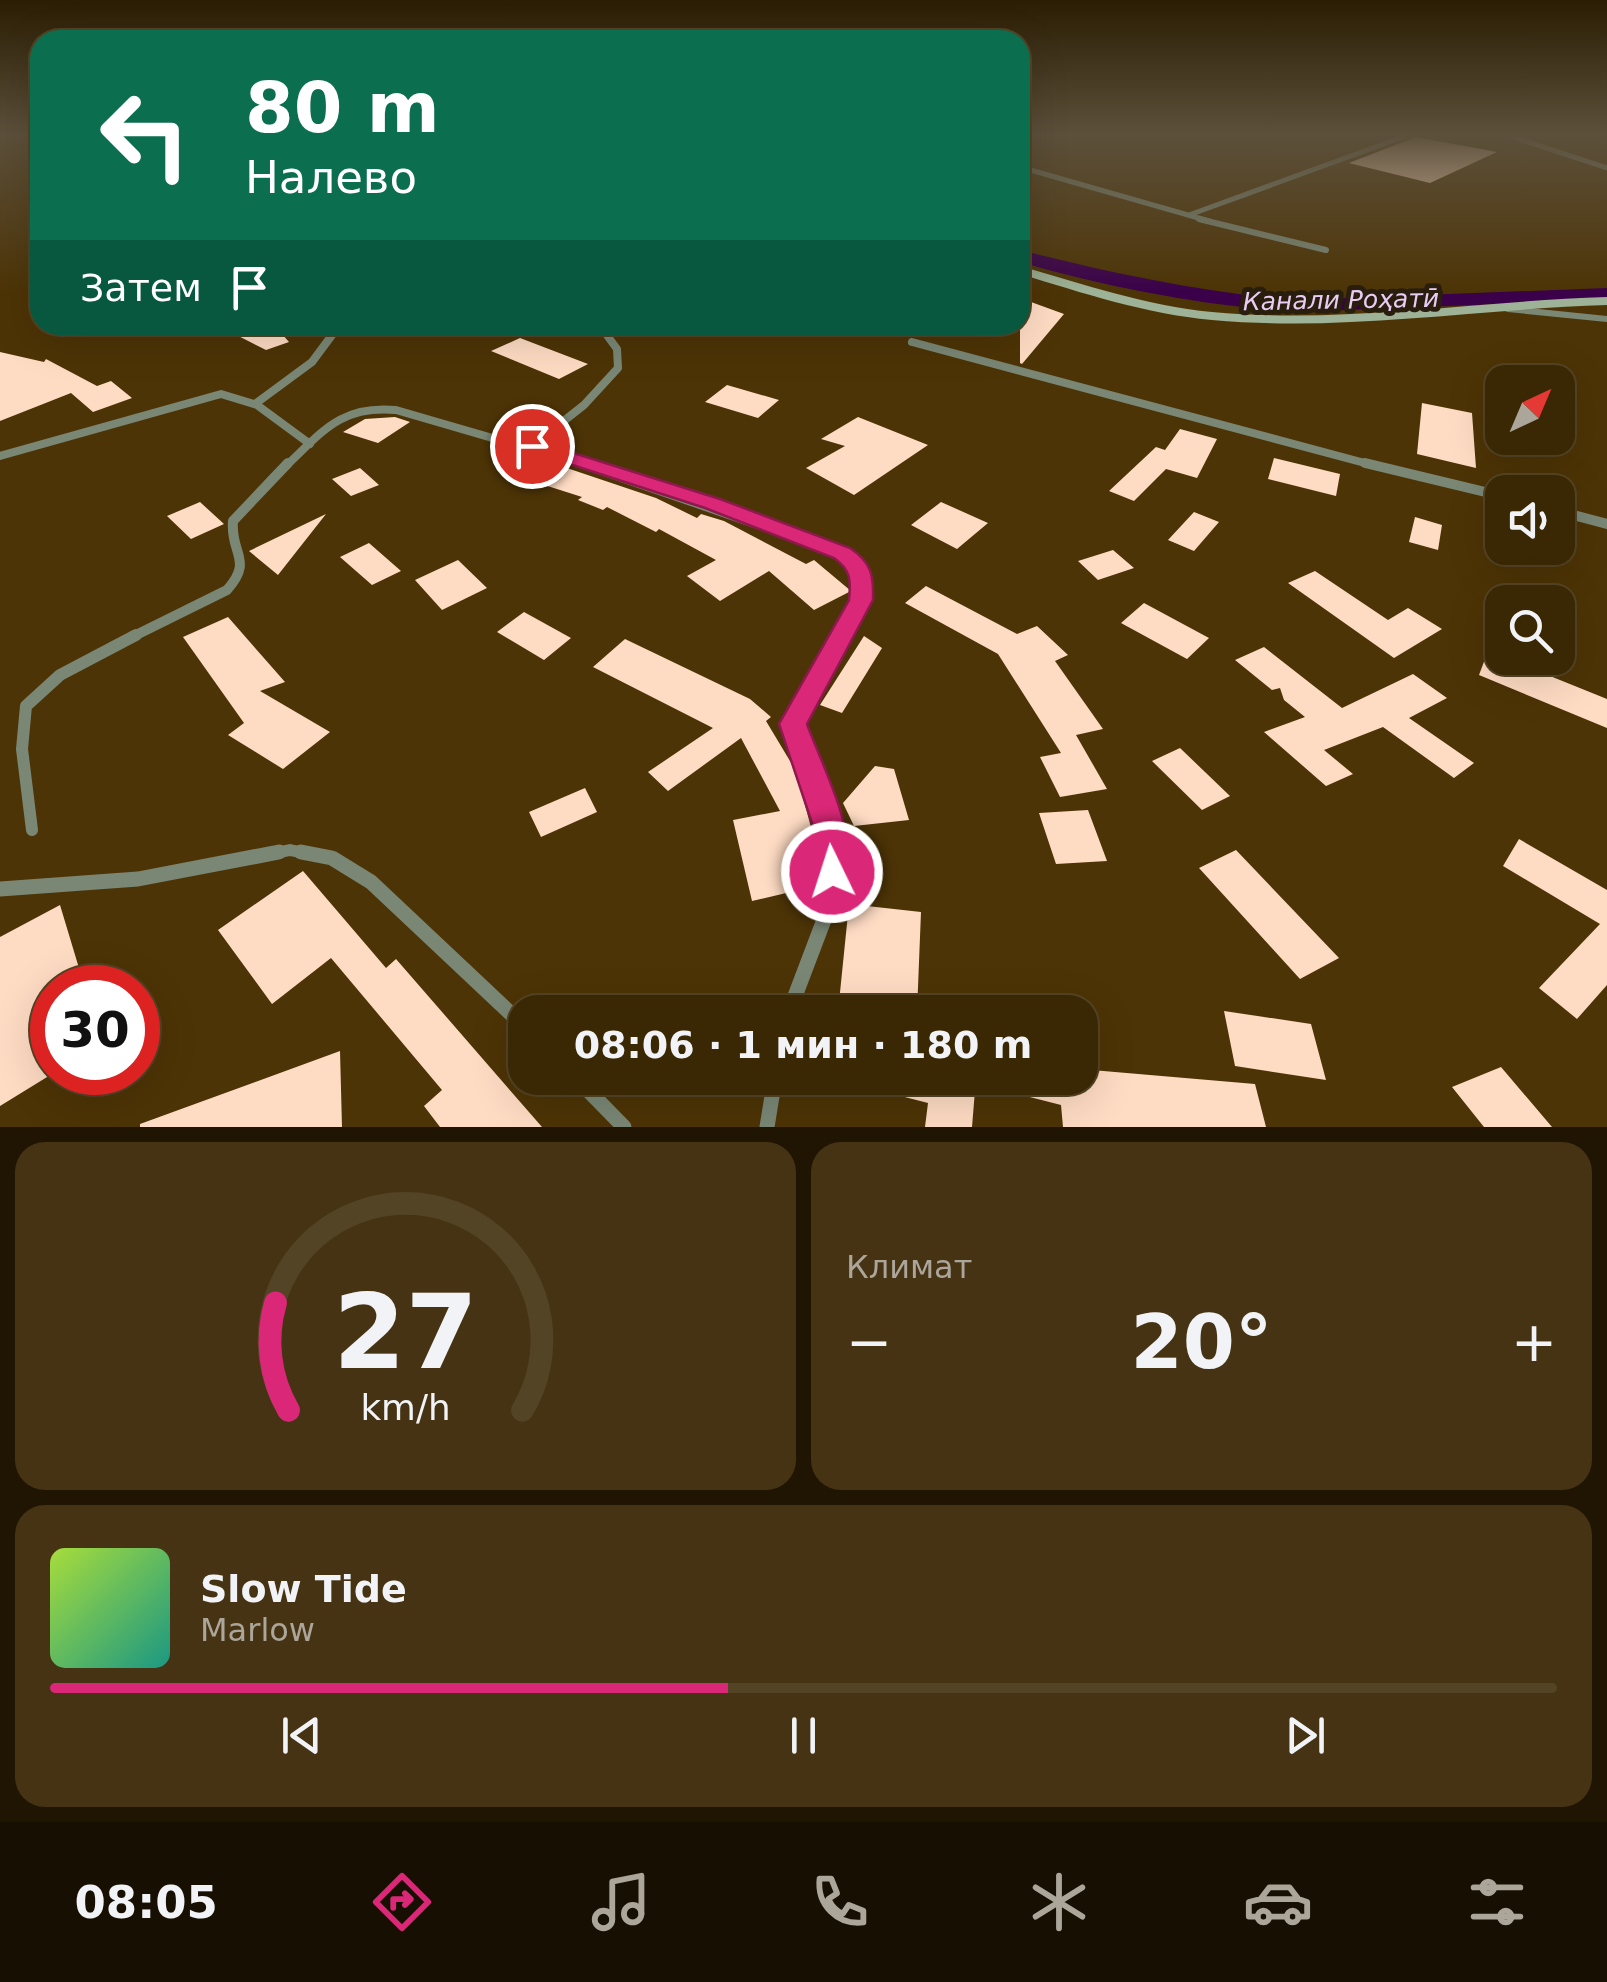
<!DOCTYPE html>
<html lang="ru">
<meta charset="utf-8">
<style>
:root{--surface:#3a2704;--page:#453313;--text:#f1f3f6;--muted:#aba59a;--line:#544426;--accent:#db2777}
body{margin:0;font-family:"DejaVu Sans",sans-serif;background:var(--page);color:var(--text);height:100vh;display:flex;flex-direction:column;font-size:38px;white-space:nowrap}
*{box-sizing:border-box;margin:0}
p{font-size:32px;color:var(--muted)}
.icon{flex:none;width:55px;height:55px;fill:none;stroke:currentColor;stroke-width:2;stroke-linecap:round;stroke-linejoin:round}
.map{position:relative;height:1127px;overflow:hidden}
.side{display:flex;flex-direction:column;gap:15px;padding:15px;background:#201502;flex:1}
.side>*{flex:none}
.hud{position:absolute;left:30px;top:30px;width:1000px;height:305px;border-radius:30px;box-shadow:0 10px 40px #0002,0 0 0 2px var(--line);background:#0b6e4f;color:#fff;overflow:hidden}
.needle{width:65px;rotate:44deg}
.buttons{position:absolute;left:1485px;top:365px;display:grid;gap:20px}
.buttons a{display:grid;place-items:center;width:90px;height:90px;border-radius:20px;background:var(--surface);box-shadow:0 10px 40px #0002,0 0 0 2px var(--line);font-size:50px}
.speed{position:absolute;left:30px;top:965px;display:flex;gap:20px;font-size:50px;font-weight:700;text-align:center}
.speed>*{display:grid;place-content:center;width:130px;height:130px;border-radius:50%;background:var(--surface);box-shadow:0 10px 40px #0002,0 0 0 2px var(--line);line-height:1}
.speed .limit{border:15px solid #d22;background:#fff;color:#111}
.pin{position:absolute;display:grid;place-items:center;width:85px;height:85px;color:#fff;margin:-42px;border:5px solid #fff;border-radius:50%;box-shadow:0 2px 10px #0007}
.me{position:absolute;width:110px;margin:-55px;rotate:356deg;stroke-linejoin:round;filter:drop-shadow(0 0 8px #0008)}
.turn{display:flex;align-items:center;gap:35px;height:210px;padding:0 50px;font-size:45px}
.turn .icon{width:130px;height:130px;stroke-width:2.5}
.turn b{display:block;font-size:70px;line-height:85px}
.then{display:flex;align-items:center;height:95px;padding:0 50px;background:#0003;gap:20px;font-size:38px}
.big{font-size:75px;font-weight:700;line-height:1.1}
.side .tile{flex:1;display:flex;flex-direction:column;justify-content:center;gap:15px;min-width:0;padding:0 35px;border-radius:30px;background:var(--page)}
.side .dial{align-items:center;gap:0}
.dial svg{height:260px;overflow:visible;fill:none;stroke:var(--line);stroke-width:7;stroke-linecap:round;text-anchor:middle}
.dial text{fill:var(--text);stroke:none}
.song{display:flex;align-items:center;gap:30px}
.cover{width:120px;height:120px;border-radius:15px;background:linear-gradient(135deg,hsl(80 70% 55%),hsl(170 70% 35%))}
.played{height:10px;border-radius:5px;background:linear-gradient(90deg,var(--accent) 45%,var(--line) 45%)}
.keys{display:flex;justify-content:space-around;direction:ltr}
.heat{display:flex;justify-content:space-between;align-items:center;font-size:55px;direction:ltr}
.side .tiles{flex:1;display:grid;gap:15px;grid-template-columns:1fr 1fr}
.tile:last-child{grid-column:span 2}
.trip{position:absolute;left:508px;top:995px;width:590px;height:100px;border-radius:30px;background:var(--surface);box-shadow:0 10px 40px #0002,0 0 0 2px var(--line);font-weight:700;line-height:100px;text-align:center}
.menu{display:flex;height:160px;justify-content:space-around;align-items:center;background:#171002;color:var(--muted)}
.menu .icon{width:70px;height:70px}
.menu .on{color:var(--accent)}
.menu b{font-size:45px;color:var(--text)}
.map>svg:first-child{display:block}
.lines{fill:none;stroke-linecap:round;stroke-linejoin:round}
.canal{fill:#3a014a;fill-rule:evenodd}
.building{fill:#fedbc3}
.street-far5{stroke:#7a8775;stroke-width:5}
.street-far4{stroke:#7a8775;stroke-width:6}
.street-far3{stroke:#7a8775;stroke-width:8}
.street-far2{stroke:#7a8775;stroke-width:10}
.street-far1{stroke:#7a8775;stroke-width:12}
.street{stroke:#7a8775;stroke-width:15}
.secondary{fill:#9db296;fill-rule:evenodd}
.route{fill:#db2777;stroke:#8e194d;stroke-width:2.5}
.labels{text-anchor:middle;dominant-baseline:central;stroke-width:10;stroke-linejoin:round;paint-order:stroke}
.far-water-label{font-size:25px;font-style:italic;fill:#e9ccf3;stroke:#291e0d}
</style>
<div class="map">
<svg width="1607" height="1127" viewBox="0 0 1607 1127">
<rect width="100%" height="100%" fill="#4d3406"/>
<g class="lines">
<path class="canal" d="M1020 250C1111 273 1200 292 1294 300L1607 288V300L1294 312C1200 305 1110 288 1020 262Z"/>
</g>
<path class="building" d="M1416 137 1497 152 1430 183 1349 163Z
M1020 298 1064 314 1022 364 1020 363Z
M217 325H274L289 342 266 350Z
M520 338 588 364 559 379 491 351Z
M0 352 44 362 46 359 97 386 111 381 132 398 93 412 71 393 0 421Z
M727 385 779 400 758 418 705 402Z
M1422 403 1472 413 1476 468 1417 454Z
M395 417 410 422 378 443 343 432 365 419Z
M858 417 928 445 854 495 806 468 845 446 821 439Z
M1180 429 1217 439 1197 478 1166 469 1134 501 1109 491 1156 447 1165 450Z
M1274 458 1340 474 1336 496 1268 479Z
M552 463 656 498 697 518 701 514 724 521 806 564 814 560 851 591 814 610 769 571 720 601 687 576 716 560 659 529 656 532 607 507 603 510 578 500 582 497 535 482Z
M360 468 379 485 351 496 332 479Z
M200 502 224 524 191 539 167 516Z
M941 502 988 523 957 549 911 525Z
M1194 512 1219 522 1194 551 1168 540Z
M326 514 278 575 249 551Z
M1415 517 1442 525 1438 550 1409 542Z
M369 543 401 571 372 585 340 557Z
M1113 550 1134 568 1098 580 1078 561Z
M458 560 487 588 442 610 415 580Z
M1315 571 1388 620 1408 608 1442 629 1394 658 1288 583Z
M926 586 1017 634 1037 626 1068 655 1055 661 1103 729 1076 735 1107 789 1060 797 1040 757 1061 753 998 654 905 603Z
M1144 603 1209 638 1187 659 1121 623Z
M524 612 571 638 544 660 497 632Z
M228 617 285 682 260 691 330 732 283 769 228 735 244 723 183 637Z
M864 636 882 648 842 713 820 705Z
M625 639 750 699 771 717 766 721 796 771 821 865 820 885 752 901 733 820 780 811 741 738 668 791 648 772 713 728 593 667Z
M1264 647 1342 708 1413 674 1447 698 1409 718 1474 763 1454 778 1383 727 1324 750 1353 774 1326 786 1264 732 1305 717 1284 700 1280 688 1272 690 1235 660Z
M1488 651 1607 699V728L1479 675Z
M1180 748 1230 796 1202 810 1152 761Z
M875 766 894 769 909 820 854 826 843 803Z
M585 788 597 812 541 837 529 812Z
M1088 810 1107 861 1056 864 1039 813Z
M1519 839 1607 890V985L1577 1019 1539 988 1600 924 1503 866Z
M1236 850 1339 958 1300 979 1199 868Z
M303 871 386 968 396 959 542 1127H440L424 1106 442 1090 331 958 272 1004 218 930Z
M849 904 921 912 917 1012H838Z
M60 905 85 988H52V1074L0 1106V937Z
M1224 1011 1311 1024 1326 1080 1235 1066Z
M340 1051 342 1127H140V1124Z
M1501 1067 1552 1127H1484L1452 1087Z
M1080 1069 1255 1084 1266 1127H1063L1061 1105 986 1086 987 1078H1080Z
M863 1078H976L972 1127H925L928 1103 862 1086Z"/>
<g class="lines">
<path class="street-far5" d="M1504 134 1607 168
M1020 167 1209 221
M1189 215 1411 134"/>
<path class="street-far4" d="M1199 219 1326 250
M1508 309 1607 319
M599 325 603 329
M336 329 339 325"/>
<path class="street-far3" d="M912 342 1376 466
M255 404 312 362 338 327
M532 446 584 405 618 368 617 349 601 327
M0 456 221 394 257 405 310 444
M286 466C323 431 341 405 396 410L589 466"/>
<path class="street-far2" d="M581 463 842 553C875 579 857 608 841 638
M1365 463 1502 496
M1558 511 1607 524
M130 638 227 590C254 560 230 554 233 521L288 463"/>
<path class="street-far1" d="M32 830 22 749 26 706 60 675 136 635
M266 855 290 850 314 855
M833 855 834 841 793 725 842 635"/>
<path class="street" d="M301 852 332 858 371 882 525 1027
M0 889 138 879 279 852
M789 1012 830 904 833 852
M576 1078 624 1127
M767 1127 775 1078"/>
<path class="secondary" d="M1020 266C1084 284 1146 306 1212 312 1344 324 1476 301 1607 297V305C1476 309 1344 332 1212 320 1146 314 1083 293 1020 274Z"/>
</g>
<linearGradient id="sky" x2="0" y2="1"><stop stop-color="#2a1d03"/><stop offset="0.46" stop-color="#5c503b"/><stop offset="1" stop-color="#5c503b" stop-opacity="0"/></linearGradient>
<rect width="1607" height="292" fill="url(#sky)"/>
<path class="route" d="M532 440 720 499 850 548C871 562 874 575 873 600L807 724C822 766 863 841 843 883L832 887 820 883 816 872 818 841 779 724 849 600C851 580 851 570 834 558L705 508 526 450 523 446Z"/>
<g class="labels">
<g class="far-water-label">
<text transform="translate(1341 300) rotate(-1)">Канали Роҳатӣ</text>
</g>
</g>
</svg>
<div class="buttons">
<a><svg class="needle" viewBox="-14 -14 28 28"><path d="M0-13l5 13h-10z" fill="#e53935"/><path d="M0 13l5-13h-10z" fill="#aba59a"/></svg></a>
<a><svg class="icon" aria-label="sound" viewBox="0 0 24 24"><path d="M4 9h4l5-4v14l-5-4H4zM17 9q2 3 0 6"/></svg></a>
<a><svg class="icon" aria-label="search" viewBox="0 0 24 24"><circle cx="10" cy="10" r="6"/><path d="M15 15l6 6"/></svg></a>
</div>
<div class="speed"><div class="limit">30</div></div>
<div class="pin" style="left:532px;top:446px;background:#d93025"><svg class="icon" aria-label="arrive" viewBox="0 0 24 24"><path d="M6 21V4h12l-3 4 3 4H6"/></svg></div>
<svg class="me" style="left:832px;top:872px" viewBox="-20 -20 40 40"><circle r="17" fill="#db2777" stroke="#fff" stroke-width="3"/><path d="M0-11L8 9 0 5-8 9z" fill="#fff"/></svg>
<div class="trip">08:06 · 1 мин · 180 m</div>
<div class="hud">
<div class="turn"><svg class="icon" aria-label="left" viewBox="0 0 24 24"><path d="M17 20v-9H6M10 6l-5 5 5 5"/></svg><div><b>80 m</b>Налево</div></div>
<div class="then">Затем<svg class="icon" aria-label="arrive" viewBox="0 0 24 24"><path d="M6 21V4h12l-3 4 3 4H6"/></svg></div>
</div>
</div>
<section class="side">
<div class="tiles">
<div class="tile dial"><svg viewBox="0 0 100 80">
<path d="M14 69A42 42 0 1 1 86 69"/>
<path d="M14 69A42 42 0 0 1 10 36" stroke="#db2777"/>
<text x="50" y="56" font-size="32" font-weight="700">27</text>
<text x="50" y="72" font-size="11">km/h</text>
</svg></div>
<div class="tile"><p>Климат</p>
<div class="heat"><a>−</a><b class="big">20°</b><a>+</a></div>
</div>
<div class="tile">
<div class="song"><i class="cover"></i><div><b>Slow Tide</b><p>Marlow</p></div></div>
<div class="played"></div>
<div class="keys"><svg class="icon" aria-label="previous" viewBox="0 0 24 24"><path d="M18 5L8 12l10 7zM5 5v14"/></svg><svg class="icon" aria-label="pause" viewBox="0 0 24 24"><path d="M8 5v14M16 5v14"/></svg><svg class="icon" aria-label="next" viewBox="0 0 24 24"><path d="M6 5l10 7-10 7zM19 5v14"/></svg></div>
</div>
</div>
</section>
<nav class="menu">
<b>08:05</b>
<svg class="icon on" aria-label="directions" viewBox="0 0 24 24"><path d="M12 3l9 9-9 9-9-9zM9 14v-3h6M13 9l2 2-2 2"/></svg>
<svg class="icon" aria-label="music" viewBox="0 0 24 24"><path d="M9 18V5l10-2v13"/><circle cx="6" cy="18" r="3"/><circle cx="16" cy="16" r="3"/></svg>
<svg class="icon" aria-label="phone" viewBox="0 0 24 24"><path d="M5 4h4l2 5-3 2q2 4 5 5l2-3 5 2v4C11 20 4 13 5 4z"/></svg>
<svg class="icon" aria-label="climate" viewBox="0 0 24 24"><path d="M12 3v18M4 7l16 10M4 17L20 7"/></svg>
<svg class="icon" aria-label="car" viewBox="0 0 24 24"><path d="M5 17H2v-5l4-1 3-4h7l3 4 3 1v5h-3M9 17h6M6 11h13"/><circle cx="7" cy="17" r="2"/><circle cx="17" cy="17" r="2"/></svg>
<svg class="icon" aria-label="filters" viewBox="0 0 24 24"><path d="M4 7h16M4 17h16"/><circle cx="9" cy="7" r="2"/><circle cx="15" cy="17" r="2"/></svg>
</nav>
